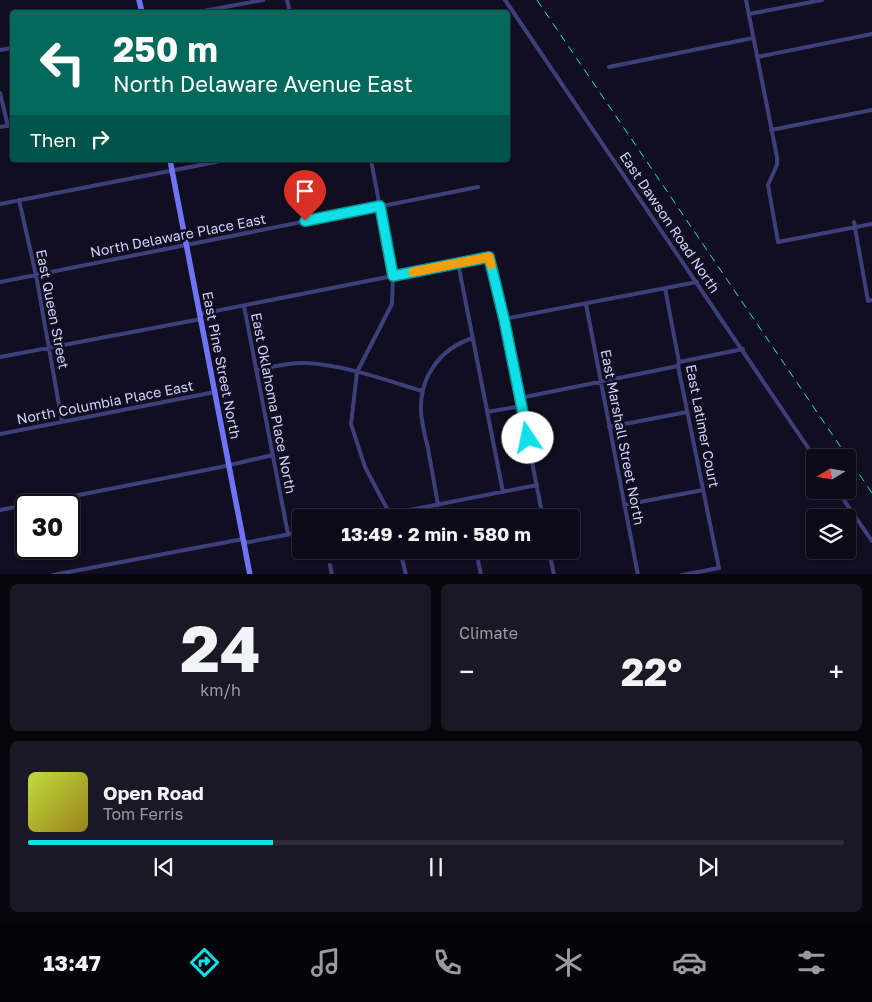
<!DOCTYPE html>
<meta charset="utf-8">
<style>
:root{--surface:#0c0a18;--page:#1a1825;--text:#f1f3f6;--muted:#9a9aa2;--line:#2c2b37;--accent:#10e1e8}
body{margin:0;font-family:"Golos Text",sans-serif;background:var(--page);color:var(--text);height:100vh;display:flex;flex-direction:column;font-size:19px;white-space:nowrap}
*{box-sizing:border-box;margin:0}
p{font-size:16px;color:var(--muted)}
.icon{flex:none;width:28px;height:28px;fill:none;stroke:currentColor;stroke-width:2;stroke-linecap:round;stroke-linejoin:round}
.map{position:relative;height:574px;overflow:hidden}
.sheet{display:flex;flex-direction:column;gap:10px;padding:10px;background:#07060d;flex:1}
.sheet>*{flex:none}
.guide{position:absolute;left:10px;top:10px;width:500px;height:152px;border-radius:5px;box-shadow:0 1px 4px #0004,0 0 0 1px var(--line);background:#00695c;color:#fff;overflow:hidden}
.needle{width:32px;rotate:259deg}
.fabs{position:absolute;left:806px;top:449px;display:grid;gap:10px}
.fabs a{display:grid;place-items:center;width:50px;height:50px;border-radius:5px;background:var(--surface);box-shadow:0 1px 4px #0004,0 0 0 1px var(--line);font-size:25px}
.speed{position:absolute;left:15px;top:494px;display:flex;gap:10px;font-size:25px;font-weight:700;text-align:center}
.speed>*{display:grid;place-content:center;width:65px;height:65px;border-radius:50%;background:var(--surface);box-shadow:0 1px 4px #0004,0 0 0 1px var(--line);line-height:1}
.speed .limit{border:2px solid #111;border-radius:8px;background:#fff;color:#111}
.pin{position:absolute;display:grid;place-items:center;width:42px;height:42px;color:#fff;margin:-51px -21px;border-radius:50% 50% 50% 0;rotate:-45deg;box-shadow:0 0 5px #0007}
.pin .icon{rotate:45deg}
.me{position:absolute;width:55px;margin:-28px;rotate:349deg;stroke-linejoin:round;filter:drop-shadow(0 0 4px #0008)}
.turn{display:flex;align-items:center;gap:18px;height:105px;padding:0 20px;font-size:22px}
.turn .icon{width:65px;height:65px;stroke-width:2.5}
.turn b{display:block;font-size:35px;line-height:42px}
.then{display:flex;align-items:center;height:48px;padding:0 20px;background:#0003;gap:10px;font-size:19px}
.big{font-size:38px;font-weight:700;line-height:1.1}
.sheet .tile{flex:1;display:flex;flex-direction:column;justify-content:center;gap:8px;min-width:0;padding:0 18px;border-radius:8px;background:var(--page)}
.sheet .dial{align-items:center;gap:0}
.dial b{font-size:65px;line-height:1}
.song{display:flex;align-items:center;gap:15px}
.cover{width:60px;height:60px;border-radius:8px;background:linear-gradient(135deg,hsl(70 70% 55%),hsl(50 70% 35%))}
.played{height:5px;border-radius:2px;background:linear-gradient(90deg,var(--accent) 30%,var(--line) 30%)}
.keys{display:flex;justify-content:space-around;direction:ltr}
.heat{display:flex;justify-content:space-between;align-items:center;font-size:28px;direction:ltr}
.sheet .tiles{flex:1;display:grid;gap:10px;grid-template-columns:1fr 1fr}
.tile:last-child{grid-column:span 2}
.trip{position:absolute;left:292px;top:509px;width:288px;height:50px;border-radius:5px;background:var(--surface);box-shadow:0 1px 4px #0004,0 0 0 1px var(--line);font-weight:700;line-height:50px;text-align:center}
.tab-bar{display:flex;height:80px;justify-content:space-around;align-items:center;background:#05040a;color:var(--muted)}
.tab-bar .icon{width:35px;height:35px}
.tab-bar .active{color:var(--accent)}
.tab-bar b{font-size:22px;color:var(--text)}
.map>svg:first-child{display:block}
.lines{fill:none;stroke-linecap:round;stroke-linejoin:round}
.minor{stroke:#3d3f7b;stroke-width:4}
.secondary{stroke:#6e74f5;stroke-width:5.5}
.rail{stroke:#10e1e8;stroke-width:1;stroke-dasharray:8 6;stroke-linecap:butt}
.route-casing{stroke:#0a9297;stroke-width:12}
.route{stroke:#10e1e8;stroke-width:9}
.slow{stroke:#f59e0b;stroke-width:9}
.labels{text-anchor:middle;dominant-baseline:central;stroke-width:5;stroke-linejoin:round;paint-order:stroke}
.street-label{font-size:14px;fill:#d2d0fc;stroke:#100e20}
</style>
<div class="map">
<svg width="872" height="575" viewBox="0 0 872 575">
<rect width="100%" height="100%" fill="#100e20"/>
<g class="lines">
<path class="minor" d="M287 0 290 12
M505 0 815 458
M746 0 777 157V165L768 185 778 242 872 224
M198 12 263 0
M749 14 822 0
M0 50 12 48
M757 57 872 34
M609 67 753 38
M0 93 8 126
M0 127 12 125
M771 130 872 110
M371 160 393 276 392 304 357 372 351 424 365 467 392 518
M19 200 36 275 62 422
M0 204 226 160
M854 222 868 301 872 300
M458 263 503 492
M0 282 478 187
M665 288 679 362 678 366 719 568 682 575
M586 304 638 575
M244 306 288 534
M200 314 489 257 504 319 543 518
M504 319 697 282
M0 357 201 319
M679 362 743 349
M256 370C272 367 289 362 306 363 345 365 385 380 422 391
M520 398 678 366
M487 412 522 406
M609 427 687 412
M0 434 215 392
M837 490 872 541
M28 505 221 467 273 455
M438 505C435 486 431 467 428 448 425 436 421 422 421 410 420 376 441 348 473 338
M624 505 703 490
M0 510 26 505
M369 518 537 485
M244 543 301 532
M400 550 406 575
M476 550 481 575
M549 550 554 575
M330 565 332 575
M53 575 243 539"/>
<path class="secondary" d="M139 0 142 12
M170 160 250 575"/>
<path class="rail" d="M537 0 872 493"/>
</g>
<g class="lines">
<g class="route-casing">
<path id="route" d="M305 221 380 206 393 276 489 257 504 319 528 438"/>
</g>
<use href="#route" class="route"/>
<path class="slow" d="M413 272 489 257 491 265"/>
</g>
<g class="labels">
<g class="street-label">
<text transform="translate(670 222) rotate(56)">East Dawson Road North</text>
<text transform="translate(178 235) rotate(-11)">North Delaware Place East</text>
<text transform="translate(53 309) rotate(79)">East Queen Street</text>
<text transform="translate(222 365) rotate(79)">East Pine Street North</text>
<text transform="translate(105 402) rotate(-11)">North Columbia Place East</text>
<text transform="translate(274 403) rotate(79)">East Oklahoma Place North</text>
<text transform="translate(703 426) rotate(79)">East Latimer Court</text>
<text transform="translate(623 437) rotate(79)">East Marshall Street North</text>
</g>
</g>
</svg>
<div class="fabs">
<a><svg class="needle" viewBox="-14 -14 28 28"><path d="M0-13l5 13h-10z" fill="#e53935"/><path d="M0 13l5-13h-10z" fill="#9a9aa2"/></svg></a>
<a><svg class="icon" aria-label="layers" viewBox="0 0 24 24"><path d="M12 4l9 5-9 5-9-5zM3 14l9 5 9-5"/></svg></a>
</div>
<div class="speed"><div class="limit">30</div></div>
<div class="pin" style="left:305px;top:221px;background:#d93025"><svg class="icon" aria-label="arrive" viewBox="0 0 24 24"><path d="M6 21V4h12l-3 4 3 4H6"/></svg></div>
<svg class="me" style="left:528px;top:438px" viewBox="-20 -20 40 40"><circle r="19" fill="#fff"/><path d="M0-13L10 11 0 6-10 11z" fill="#10e1e8"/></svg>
<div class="trip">13:49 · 2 min · 580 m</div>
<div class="guide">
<div class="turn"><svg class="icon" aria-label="left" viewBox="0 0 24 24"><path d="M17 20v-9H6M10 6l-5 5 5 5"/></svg><div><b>250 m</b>North Delaware Avenue East</div></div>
<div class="then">Then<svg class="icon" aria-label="right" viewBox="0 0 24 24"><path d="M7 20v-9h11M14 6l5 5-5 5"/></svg></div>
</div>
</div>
<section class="sheet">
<div class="tiles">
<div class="tile dial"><b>24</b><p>km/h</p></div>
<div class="tile"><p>Climate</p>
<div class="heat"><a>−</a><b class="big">22°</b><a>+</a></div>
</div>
<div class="tile">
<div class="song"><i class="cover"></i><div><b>Open Road</b><p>Tom Ferris</p></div></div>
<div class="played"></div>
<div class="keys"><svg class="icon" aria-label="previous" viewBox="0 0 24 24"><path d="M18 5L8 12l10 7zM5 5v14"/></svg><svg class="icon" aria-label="pause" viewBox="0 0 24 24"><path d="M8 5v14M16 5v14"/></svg><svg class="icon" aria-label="next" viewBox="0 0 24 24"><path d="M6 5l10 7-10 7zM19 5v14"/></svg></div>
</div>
</div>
</section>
<nav class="tab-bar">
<b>13:47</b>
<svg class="icon active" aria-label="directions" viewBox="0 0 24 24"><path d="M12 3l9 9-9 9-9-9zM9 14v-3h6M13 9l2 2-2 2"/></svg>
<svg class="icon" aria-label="music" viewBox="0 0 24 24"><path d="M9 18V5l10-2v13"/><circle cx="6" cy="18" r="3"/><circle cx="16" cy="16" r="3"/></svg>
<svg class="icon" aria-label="phone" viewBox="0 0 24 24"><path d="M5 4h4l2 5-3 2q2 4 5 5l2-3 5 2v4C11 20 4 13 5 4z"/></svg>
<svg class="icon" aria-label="climate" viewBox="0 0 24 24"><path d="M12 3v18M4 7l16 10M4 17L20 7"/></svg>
<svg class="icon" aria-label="car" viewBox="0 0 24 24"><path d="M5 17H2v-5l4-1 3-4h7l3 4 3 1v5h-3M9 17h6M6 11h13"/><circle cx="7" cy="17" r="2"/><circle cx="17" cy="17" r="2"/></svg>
<svg class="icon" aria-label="filters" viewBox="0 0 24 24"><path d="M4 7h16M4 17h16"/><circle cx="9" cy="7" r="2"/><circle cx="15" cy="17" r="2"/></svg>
</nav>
